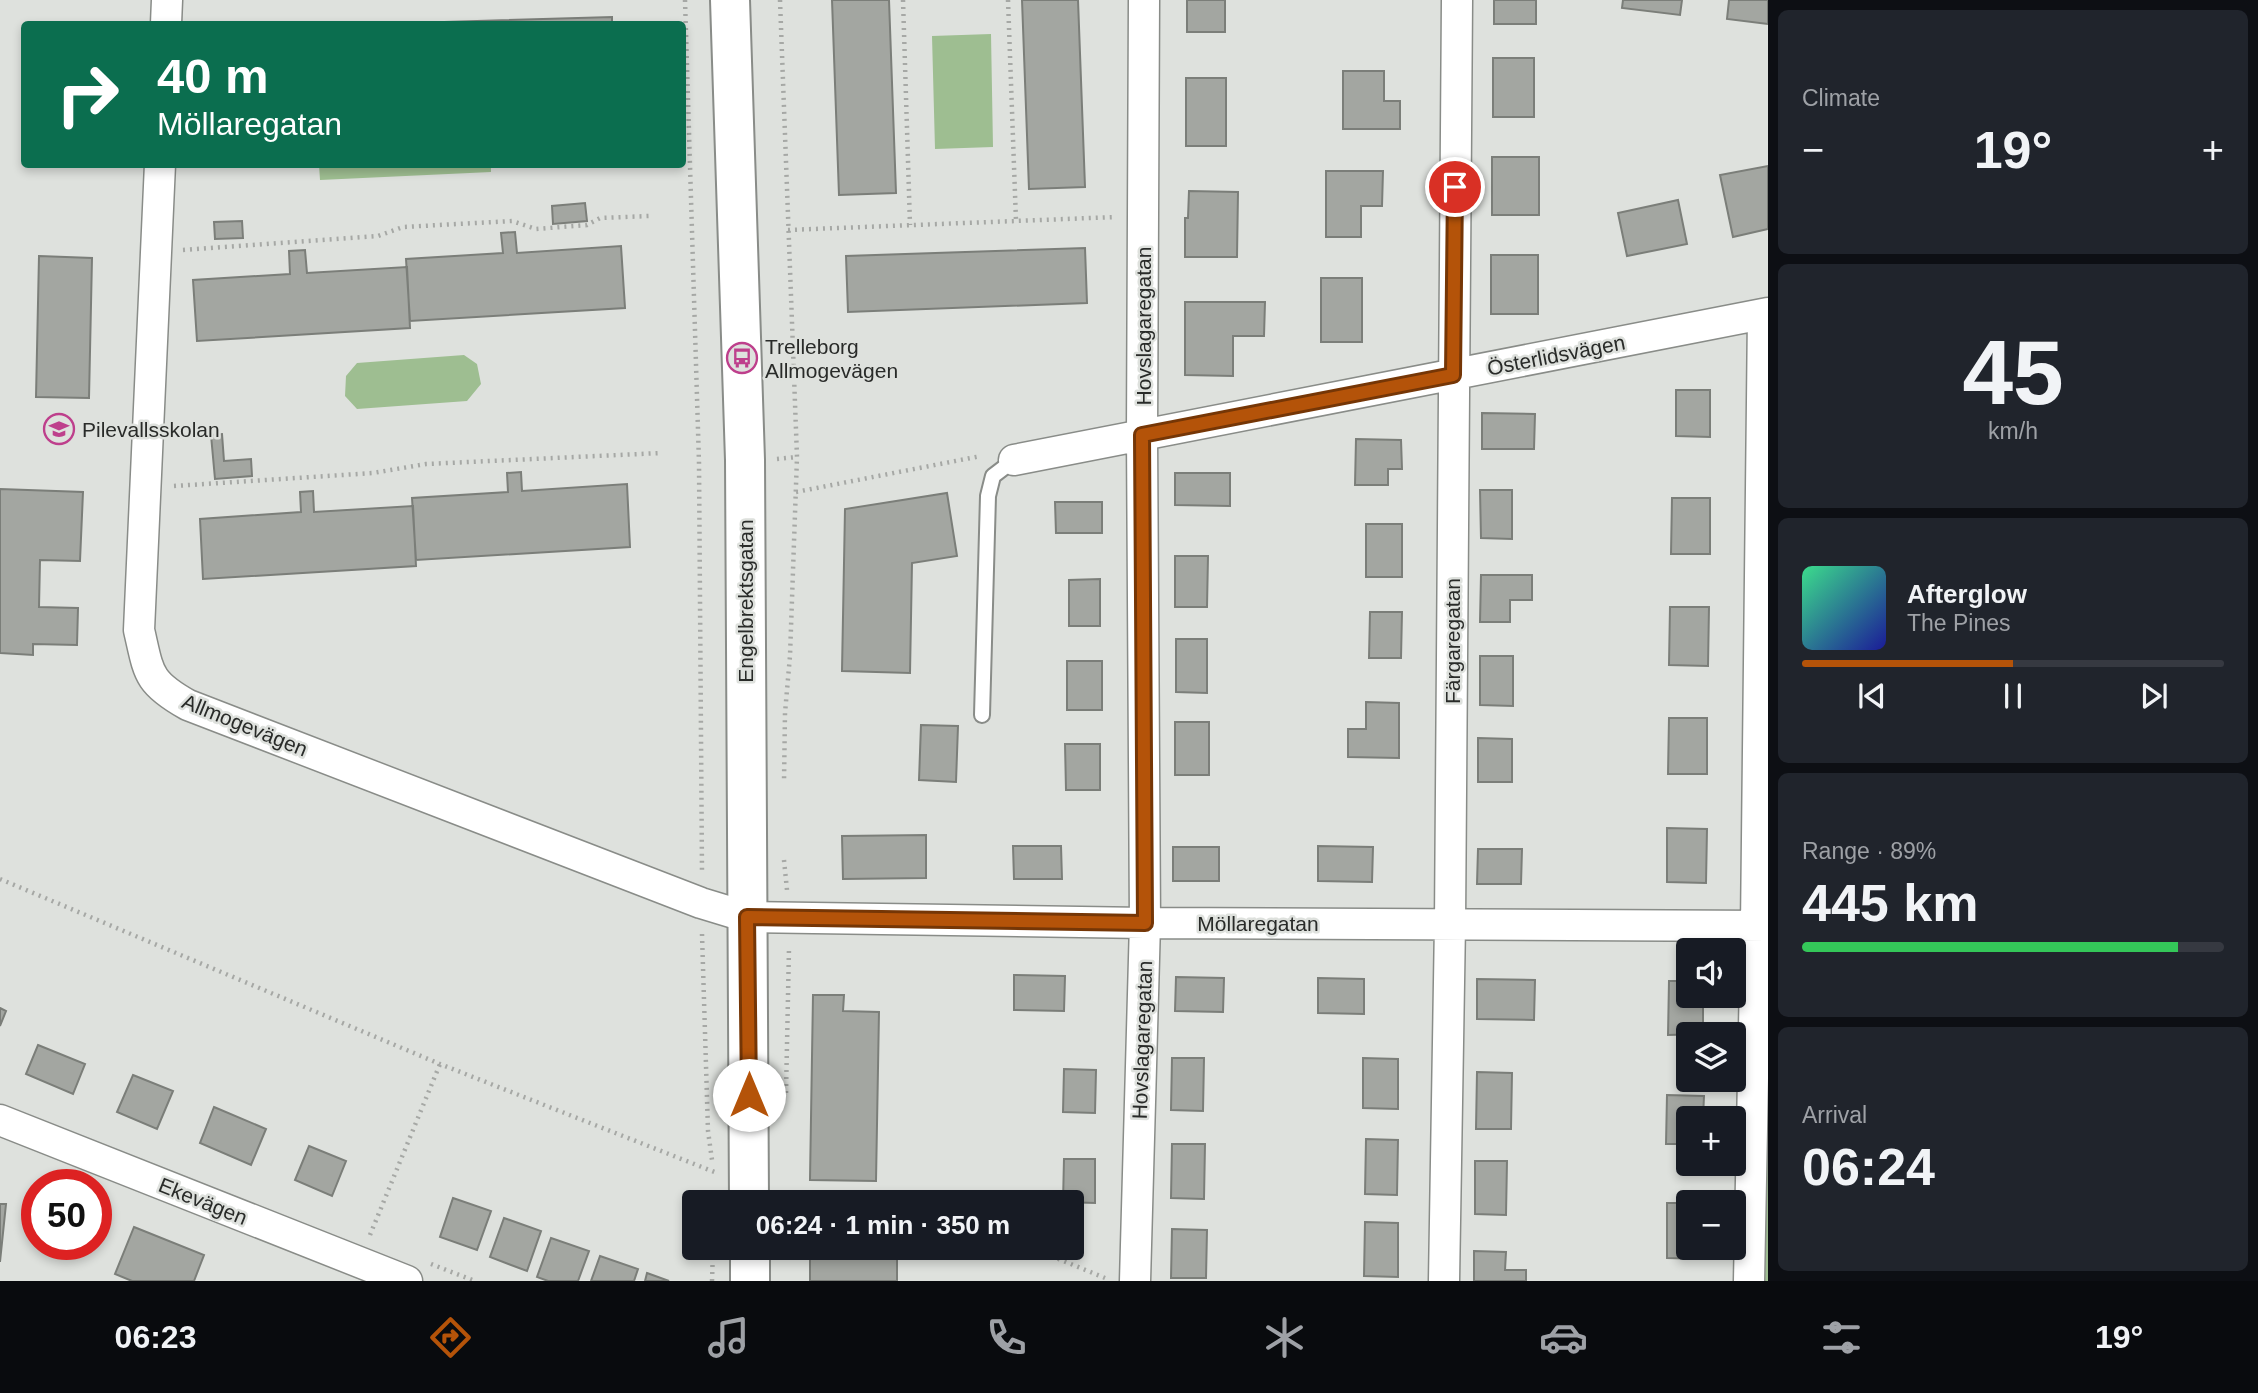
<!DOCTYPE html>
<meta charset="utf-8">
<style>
:root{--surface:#171b24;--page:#20242c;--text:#f1f3f6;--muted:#9ea1a6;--line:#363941;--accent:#b45309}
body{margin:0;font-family:Arial,sans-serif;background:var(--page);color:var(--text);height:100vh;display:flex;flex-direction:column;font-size:26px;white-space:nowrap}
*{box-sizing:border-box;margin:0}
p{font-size:23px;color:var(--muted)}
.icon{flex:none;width:38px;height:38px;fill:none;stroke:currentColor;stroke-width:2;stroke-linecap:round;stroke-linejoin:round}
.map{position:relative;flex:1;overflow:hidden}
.panel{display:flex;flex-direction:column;gap:10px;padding:10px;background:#0d0f14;width:490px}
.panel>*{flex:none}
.hud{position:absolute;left:21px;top:21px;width:665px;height:147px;border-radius:7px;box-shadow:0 4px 10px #0003;background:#0b6e4f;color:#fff;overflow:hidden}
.controls{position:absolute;left:1676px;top:938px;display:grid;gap:14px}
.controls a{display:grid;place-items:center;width:70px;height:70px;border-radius:7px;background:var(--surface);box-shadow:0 4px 10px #0003;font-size:35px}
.speed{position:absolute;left:21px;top:1169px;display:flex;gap:14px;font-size:35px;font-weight:700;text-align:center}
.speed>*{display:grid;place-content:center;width:91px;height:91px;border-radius:50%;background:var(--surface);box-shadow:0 4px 10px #0003;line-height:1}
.speed .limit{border:10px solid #d22;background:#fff;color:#111}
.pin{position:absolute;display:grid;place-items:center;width:60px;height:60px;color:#fff;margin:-30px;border:4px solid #fff;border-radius:50%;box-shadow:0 2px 7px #0007}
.me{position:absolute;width:77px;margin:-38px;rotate:0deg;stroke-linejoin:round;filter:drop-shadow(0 0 5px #0008)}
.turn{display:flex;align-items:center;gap:24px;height:147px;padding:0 21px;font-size:32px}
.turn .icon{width:91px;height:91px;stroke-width:2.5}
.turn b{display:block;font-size:49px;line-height:60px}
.big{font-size:52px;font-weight:800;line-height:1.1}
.panel .card{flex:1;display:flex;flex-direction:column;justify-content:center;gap:10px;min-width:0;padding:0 24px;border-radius:10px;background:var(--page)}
.panel .dial{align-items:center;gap:0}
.dial b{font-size:91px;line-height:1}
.song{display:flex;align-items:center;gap:21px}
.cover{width:84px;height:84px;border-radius:10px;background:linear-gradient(135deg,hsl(150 70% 55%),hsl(240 70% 35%))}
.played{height:7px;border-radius:4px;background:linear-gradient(90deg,var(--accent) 50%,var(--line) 50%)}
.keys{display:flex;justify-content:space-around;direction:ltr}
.heat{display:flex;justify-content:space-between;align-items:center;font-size:38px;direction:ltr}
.charge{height:10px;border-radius:5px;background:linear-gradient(90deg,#34c759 89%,var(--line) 0)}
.trip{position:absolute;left:682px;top:1190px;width:402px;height:70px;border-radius:7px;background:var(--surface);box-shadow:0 4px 10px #0003;font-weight:800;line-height:70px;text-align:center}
.tabs{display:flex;height:112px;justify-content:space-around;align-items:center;background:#090b0e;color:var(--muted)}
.tabs .icon{width:49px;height:49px}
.tabs .current{color:var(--accent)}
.tabs b{font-size:32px;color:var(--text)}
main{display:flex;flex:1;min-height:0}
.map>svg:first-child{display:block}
.green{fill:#9ebe91}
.building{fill:#a3a6a1;stroke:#7b7e79;stroke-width:2}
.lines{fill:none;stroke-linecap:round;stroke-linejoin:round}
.service-casing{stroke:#898c88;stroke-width:18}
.minor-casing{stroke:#898c88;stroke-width:33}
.secondary-casing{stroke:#898c88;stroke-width:42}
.path{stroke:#a6a8a5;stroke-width:4.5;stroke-dasharray:2 5;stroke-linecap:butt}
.service{stroke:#fff;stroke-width:14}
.minor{stroke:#fff;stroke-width:30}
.secondary{stroke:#fff;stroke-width:38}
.route-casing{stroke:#753606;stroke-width:18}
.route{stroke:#b45309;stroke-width:12}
.labels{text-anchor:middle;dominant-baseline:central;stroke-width:5;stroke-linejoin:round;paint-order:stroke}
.street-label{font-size:21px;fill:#292b29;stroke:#dee1dd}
.poi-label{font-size:21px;fill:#292b29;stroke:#dee1dd;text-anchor:start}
</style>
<main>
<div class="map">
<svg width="1768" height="1281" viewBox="0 0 1768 1281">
<rect width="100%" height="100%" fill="#dee1dd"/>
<path class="green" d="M991 34 993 147 935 149 932 36Z
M491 164V172L320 180 319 165Z
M464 355 477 364 481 384 467 401 357 409 345 396 346 376 357 363Z
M1768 972V1281H1765L1767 974Z"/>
<path class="building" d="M832 0H889L896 193 839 195Z
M1022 0H1078L1085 187 1029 189Z
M1187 0H1225V32H1187Z
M1494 0H1536V24H1494Z
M1623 0H1682L1680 15 1622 8Z
M1729 0H1768V24L1727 19Z
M612 17V24H445V22Z
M1493 58H1534V117H1493Z
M1343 71H1384V101H1400V129H1343Z
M1186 78H1226V146H1186Z
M1492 157H1539V215H1492Z
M1768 166V229L1733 237 1720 175Z
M1326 171H1383L1382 206H1361V237H1326Z
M1189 191 1238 192 1237 257H1185V218H1188Z
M1678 200 1687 244 1627 256 1618 213Z
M585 203 587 221 553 224 552 206Z
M242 221 243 238 215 239 214 222Z
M515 232 517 253 621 246 625 308 410 321 406 259 503 253 501 233Z
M1085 248 1087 303 848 312 846 256Z
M305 250 307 273 407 267 410 328 197 341 193 280 290 274 289 251Z
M1491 255H1538V314H1491Z
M39 256 92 258 89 398 36 397Z
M1321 278H1362V342H1321Z
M1185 302H1265L1264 336H1233V376L1185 375Z
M1676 390H1710V437L1676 436Z
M1482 413 1535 414 1534 449H1482Z
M222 434 224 461 251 459 252 476 215 479 211 435Z
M1356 439 1401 440 1402 469H1388V485H1355Z
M521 472 522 491 627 484 630 547 416 560 412 498 508 492 507 473Z
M1175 473H1230V506L1175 505Z
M0 489 83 492 80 561 40 560 39 607 78 608 77 645 33 644V655L0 653Z
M1480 490H1512V539L1481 538Z
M313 491 314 512 413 506 416 566 203 579 200 519 301 512 300 492Z
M947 493 957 556 912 563 910 673 842 671 845 509Z
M1672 498H1710V554H1671Z
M1055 502H1102V533H1056Z
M1366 524H1402V577H1366Z
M1175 556H1208L1207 607H1175Z
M1481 575H1532V600H1510V622H1480Z
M1100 579V626H1069V580Z
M1670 607H1709L1708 666 1669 665Z
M1370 612H1402L1401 658H1369Z
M1176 639H1207V693L1176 692Z
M1480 656H1513V706L1480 705Z
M1067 661H1102V710H1067Z
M1366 702 1399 703V758L1348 757V729H1366Z
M1669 718H1707V774H1668Z
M1175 722H1209V775H1175Z
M921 725 958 726 956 782 919 780Z
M1478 738 1512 739V782H1478Z
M1065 744H1100V790H1066Z
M1667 828 1707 829 1706 883 1667 882Z
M926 835V878L843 879 842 836Z
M1013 846H1061L1062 879H1014Z
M1318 846 1373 847 1372 882 1318 881Z
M1173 847H1219V881H1173Z
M1478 849H1522L1521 884H1477Z
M1014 975 1065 976 1064 1011 1014 1010Z
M1176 977 1224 978 1223 1012 1175 1011Z
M1318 978 1364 979V1014L1318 1013Z
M1477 979 1535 980 1534 1020 1477 1019Z
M1669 981H1689V996H1703V1034L1668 1035Z
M813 995H844L843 1011 879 1012 876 1181 810 1180Z
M0 1008 6 1011 0 1026Z
M38 1045 85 1064 73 1094 26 1074Z
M1172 1058H1204L1203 1111 1171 1110Z
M1363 1058 1398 1059V1109L1363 1108Z
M1064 1069 1096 1070 1095 1113 1063 1112Z
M1477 1072 1512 1073 1511 1129H1476Z
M133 1075 173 1091 157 1129 117 1112Z
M1667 1095 1704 1096 1703 1118H1689V1144H1666Z
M214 1107 266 1129 251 1165 200 1143Z
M1366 1139 1398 1140 1397 1195 1365 1194Z
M1172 1144H1205L1204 1199 1171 1198Z
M309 1146 346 1161 332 1196 295 1180Z
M1064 1159H1095V1203L1063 1202Z
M1475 1161H1507L1506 1215 1475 1214Z
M453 1198 491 1211 477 1250 440 1237Z
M1667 1203H1689V1248H1704V1259L1667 1258Z
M0 1204H6L0 1262Z
M504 1218 541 1231 527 1271 490 1257Z
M1365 1222 1398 1223V1277L1364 1276Z
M134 1227 204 1255 194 1281H132L115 1274Z
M1172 1229 1207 1230 1206 1278H1171Z
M551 1238 589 1251 578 1281H548L537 1277Z
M1474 1251 1506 1252 1505 1270H1526V1281H1474Z
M600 1256 638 1269 634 1281H591Z
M810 1257H897V1281H810Z
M647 1273 669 1281H645Z"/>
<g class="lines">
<g class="service-casing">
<path id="service" d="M982 715 988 496 993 476 1014 460"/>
</g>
<g class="minor-casing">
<path id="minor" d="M166 24 167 0
M160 164 139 630C149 673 147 682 188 705L701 903 747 917 1145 923 1768 926
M1014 460 1768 313
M0 1120 407 1281
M1135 1281 1145 923 1142 435 1144 0
M1444 1281 1450 923 1457 0
M1749 1281 1756 926 1763 314"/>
</g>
<g class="secondary-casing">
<path id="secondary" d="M730 0 745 460 749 1202
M750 1248V1281"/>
</g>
<path class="path" d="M685 0 699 463 702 873
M780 0 797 457 790 656 785 713 784 782
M903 0 910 225
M1008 0 1016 221
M788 230 1116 217
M183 250 378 236 403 227 512 221 536 229 587 225 600 218 649 216
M777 459 797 457
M174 486 373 473 426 464 661 453
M796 492 981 456
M784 860 787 890
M0 879 440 1064 717 1173
M702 934 708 1131 712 1160
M786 1093 789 948
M784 1200 800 1202
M370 1235 440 1064
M1032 1248 1105 1278
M431 1264 475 1281
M712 1281 713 1250"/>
<use href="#service" class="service"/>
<use href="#minor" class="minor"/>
<use href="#secondary" class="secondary"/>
</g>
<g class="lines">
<g class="route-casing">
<path id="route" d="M749 1095 747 917 1145 923 1142 435 1453 375 1455 187"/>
</g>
<use href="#route" class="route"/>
</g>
<defs>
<g id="bus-ring" transform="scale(1.575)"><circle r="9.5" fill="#dee1dd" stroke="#be3f8c" stroke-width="1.5"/><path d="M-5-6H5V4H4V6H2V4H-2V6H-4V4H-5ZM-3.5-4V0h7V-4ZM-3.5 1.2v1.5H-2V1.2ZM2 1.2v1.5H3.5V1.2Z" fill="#be3f8c"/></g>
<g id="school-ring" transform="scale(1.575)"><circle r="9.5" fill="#dee1dd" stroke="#be3f8c" stroke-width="1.5"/><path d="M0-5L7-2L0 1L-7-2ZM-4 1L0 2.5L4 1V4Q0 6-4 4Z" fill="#be3f8c"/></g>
</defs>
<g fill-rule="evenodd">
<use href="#bus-ring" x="742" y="358"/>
<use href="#school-ring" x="59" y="429"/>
</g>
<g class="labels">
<g class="street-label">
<text transform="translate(1143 326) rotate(-90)">Hovslagaregatan</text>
<text transform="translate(1556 355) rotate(-11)">Österlidsvägen</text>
<text transform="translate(745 601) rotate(-90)">Engelbrektsgatan</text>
<text transform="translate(1452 641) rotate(-90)">Färgaregatan</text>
<text transform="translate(245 725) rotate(22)">Allmogevägen</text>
<text x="1258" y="923">Möllaregatan</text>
<text transform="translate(1142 1040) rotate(-88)">Hovslagaregatan</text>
<text transform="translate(203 1201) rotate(22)">Ekevägen</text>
</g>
<g class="poi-label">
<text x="765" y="346">Trelleborg<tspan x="765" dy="24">Allmogevägen</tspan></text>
<text x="82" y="429">Pilevallsskolan</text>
</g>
</g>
</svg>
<div class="controls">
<a><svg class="icon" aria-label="sound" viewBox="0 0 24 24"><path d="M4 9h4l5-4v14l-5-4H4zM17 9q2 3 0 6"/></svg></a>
<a><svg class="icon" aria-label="layers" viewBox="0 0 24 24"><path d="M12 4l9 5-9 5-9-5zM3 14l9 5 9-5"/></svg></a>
<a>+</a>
<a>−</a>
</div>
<div class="speed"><div class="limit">50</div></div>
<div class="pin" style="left:1455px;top:187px;background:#d93025"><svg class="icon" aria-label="arrive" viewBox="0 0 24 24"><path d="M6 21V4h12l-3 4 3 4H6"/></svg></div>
<svg class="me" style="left:749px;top:1095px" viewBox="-20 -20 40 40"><circle r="19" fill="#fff"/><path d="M0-13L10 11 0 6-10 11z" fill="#b45309"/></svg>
<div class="trip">06:24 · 1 min · 350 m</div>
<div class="hud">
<div class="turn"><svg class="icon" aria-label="right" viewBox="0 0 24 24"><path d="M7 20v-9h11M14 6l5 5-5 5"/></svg><div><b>40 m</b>Möllaregatan</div></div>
</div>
</div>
<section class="panel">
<div class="card"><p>Climate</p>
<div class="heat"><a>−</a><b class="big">19°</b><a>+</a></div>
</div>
<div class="card dial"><b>45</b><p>km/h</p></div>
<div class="card">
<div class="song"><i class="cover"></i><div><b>Afterglow</b><p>The Pines</p></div></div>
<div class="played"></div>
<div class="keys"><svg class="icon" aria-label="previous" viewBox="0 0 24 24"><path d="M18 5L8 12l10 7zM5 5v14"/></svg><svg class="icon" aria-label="pause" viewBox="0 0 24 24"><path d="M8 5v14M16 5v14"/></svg><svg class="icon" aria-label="next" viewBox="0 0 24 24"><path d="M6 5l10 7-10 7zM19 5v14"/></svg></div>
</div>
<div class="card"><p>Range · 89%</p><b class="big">445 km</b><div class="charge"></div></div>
<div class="card"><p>Arrival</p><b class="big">06:24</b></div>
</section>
</main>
<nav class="tabs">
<b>06:23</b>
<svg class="icon current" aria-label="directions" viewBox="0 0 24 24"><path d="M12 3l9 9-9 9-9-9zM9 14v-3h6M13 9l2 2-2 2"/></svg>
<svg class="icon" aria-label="music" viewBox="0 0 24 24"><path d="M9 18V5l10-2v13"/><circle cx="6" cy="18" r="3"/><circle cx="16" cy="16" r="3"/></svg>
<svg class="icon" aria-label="phone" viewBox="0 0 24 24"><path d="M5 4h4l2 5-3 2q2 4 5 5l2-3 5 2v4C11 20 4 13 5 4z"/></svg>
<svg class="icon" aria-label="climate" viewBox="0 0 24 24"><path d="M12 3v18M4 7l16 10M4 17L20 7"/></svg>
<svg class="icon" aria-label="car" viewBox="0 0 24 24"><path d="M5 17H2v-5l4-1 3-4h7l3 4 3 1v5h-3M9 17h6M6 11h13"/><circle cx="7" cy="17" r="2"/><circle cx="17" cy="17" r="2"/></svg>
<svg class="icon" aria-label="filters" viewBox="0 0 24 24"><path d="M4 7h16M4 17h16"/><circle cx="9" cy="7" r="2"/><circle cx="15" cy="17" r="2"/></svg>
<b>19°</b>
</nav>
